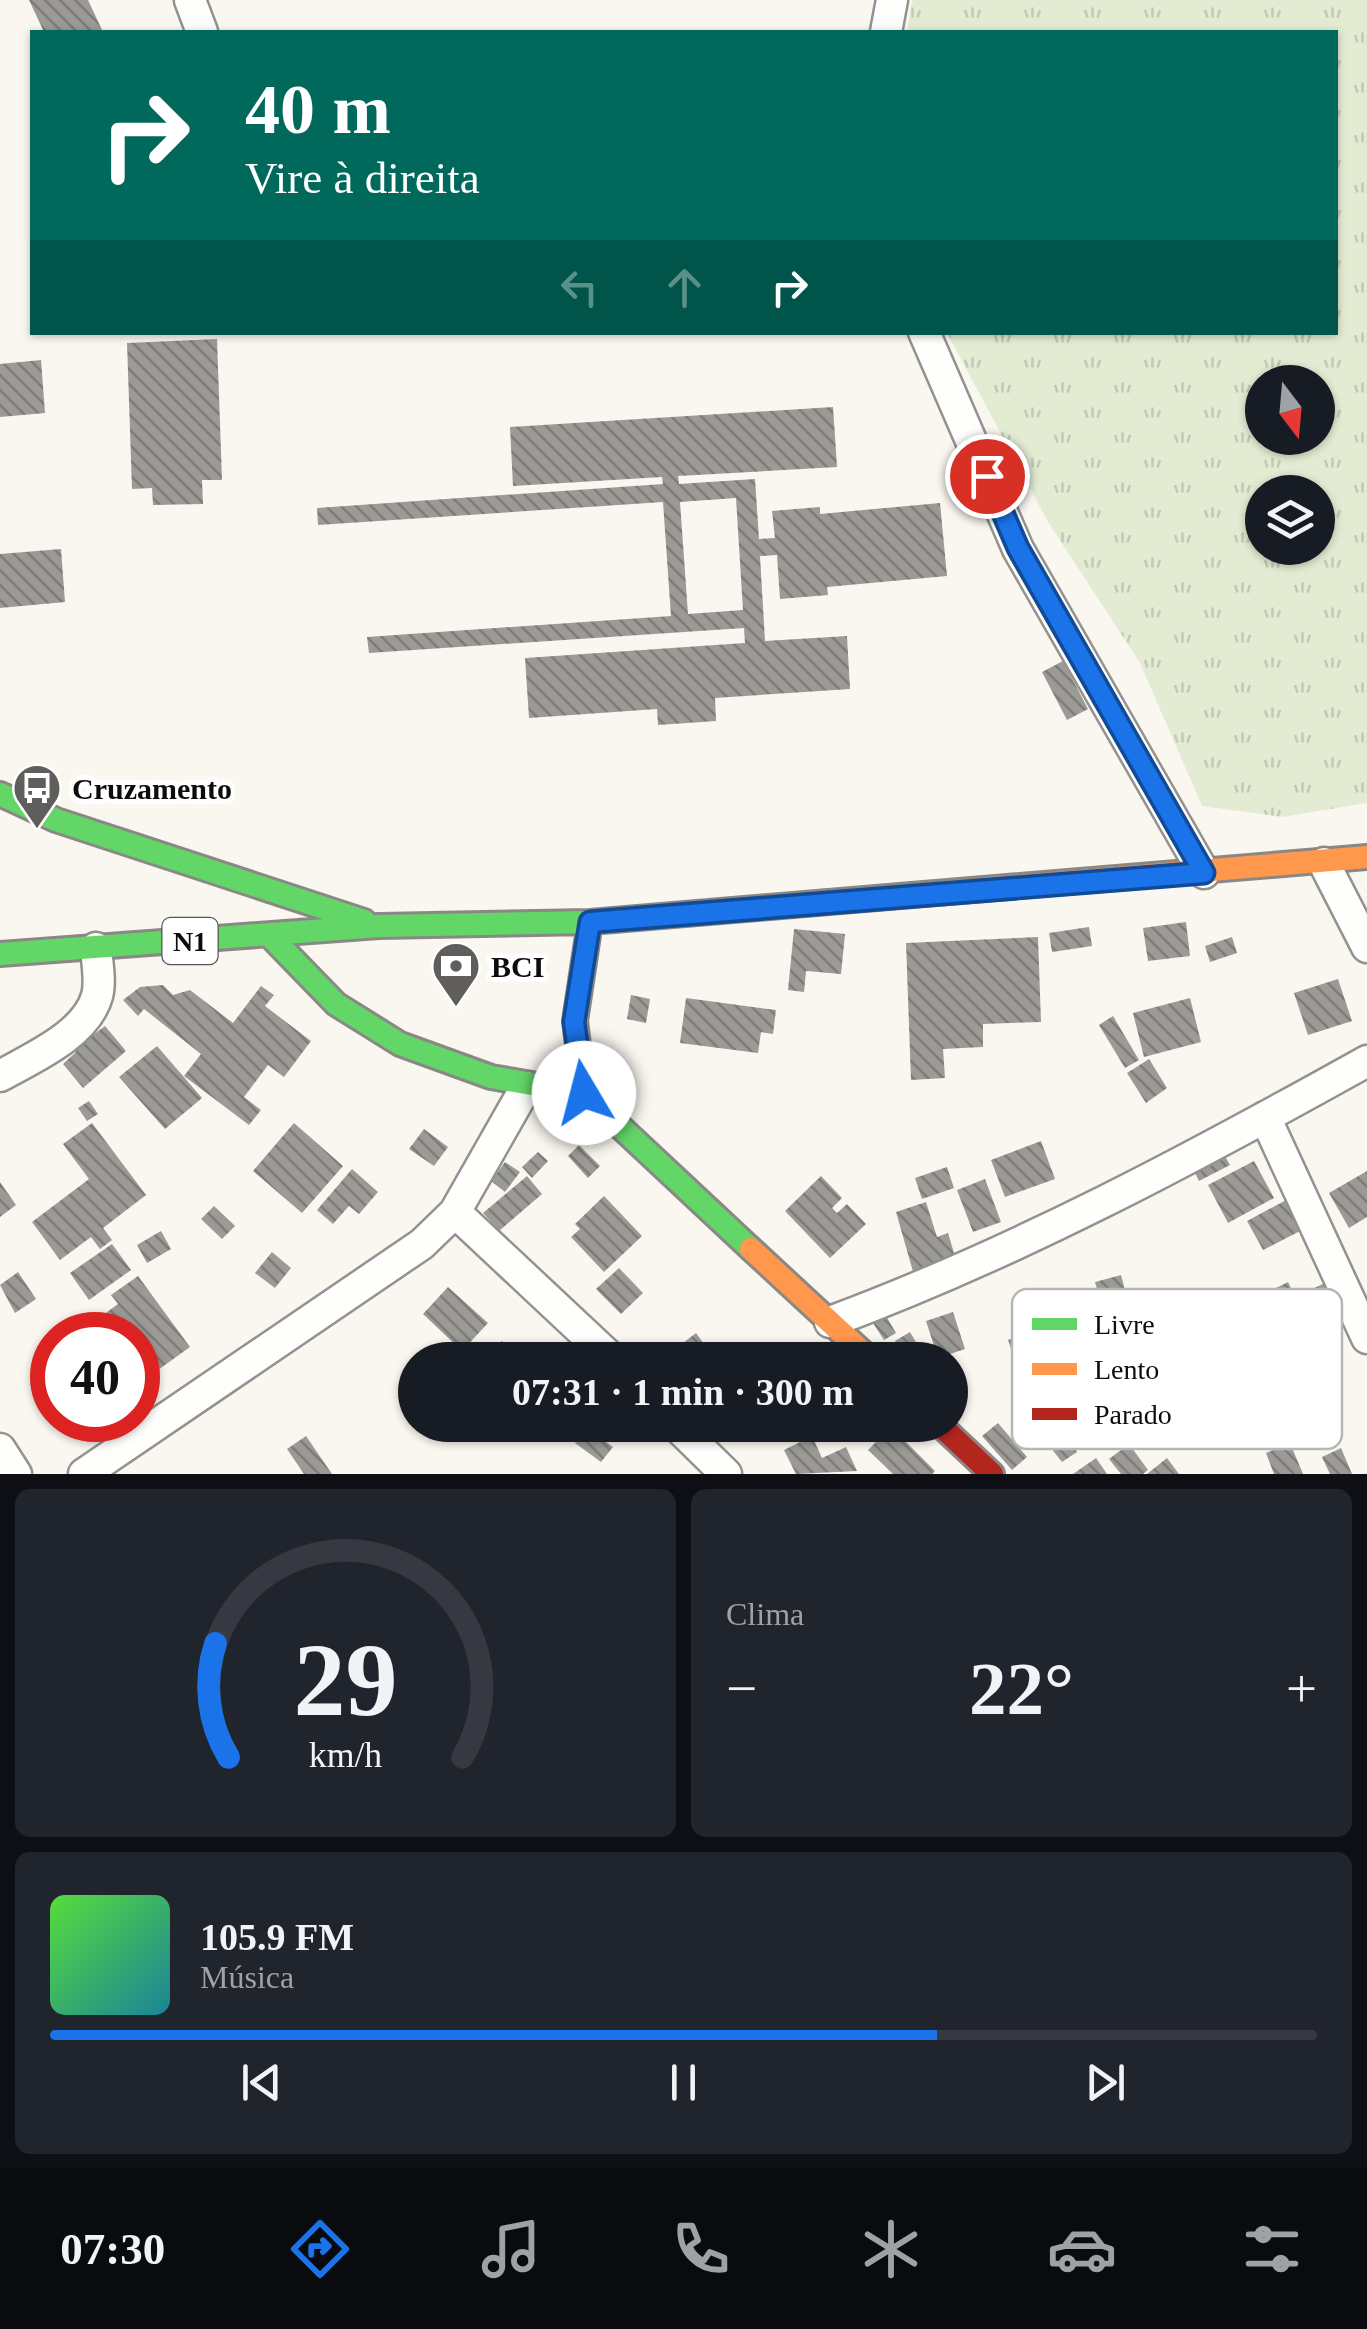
<!DOCTYPE html>
<html lang="pt">
<meta charset="utf-8">
<style>
:root{--surface:#171b24;--page:#20242c;--text:#f1f3f6;--muted:#9ea1a6;--line:#363941;--accent:#1a73e8}
body{margin:0;font-family:Georgia,serif;background:var(--page);color:var(--text);height:100vh;display:flex;flex-direction:column;font-size:38px;white-space:nowrap}
*{box-sizing:border-box;margin:0}
p{font-size:32px;color:var(--muted)}
.icon{flex:none;width:55px;height:55px;fill:none;stroke:currentColor;stroke-width:2;stroke-linecap:round;stroke-linejoin:round}
.map{position:relative;height:1474px;overflow:hidden}
.sheet{display:flex;flex-direction:column;gap:15px;padding:15px;background:#0d0f14;flex:1}
.sheet>*{flex:none}
.banner{position:absolute;left:30px;top:30px;width:1308px;height:305px;border-radius:0px;box-shadow:0 2px 8px #0004;background:#00695c;color:#fff;overflow:hidden}
.needle{width:65px;rotate:164deg}
.controls{position:absolute;left:1245px;top:365px;display:grid;gap:20px}
.controls a{display:grid;place-items:center;width:90px;height:90px;border-radius:50%;background:var(--surface);box-shadow:0 2px 8px #0004;font-size:50px}
.speed{position:absolute;left:30px;top:1312px;display:flex;gap:20px;font-size:50px;font-weight:700;text-align:center}
.speed>*{display:grid;place-content:center;width:130px;height:130px;border-radius:50%;background:var(--surface);box-shadow:0 2px 8px #0004;line-height:1}
.speed .limit{border:15px solid #d22;background:#fff;color:#111}
.pin{position:absolute;display:grid;place-items:center;width:85px;height:85px;color:#fff;margin:-42px;border:5px solid #fff;border-radius:50%;box-shadow:0 2px 10px #0007}
.me{position:absolute;width:110px;margin:-55px;rotate:352deg;stroke-linejoin:round;filter:drop-shadow(0 0 8px #0008)}
.turn{display:flex;align-items:center;gap:35px;height:210px;padding:0 50px;font-size:45px}
.turn .icon{width:130px;height:130px;stroke-width:2.5}
.turn b{display:block;font-size:70px;line-height:85px}
.lanes{display:flex;align-items:center;height:95px;padding:0 50px;background:#0003;justify-content:center;gap:50px;direction:ltr}
.lanes .off{opacity:.35}
.big{font-size:75px;font-weight:800;line-height:1.1}
.sheet .tile{flex:1;display:flex;flex-direction:column;justify-content:center;gap:15px;min-width:0;padding:0 35px;border-radius:15px;background:var(--page)}
.sheet .dial{align-items:center;gap:0}
.dial svg{height:260px;overflow:visible;fill:none;stroke:var(--line);stroke-width:7;stroke-linecap:round;text-anchor:middle}
.dial text{fill:var(--text);stroke:none}
.song{display:flex;align-items:center;gap:30px}
.cover{width:120px;height:120px;border-radius:15px;background:linear-gradient(135deg,hsl(110 70% 55%),hsl(190 70% 35%))}
.played{height:10px;border-radius:5px;background:linear-gradient(90deg,var(--accent) 70%,var(--line) 70%)}
.keys{display:flex;justify-content:space-around;direction:ltr}
.heat{display:flex;justify-content:space-between;align-items:center;font-size:55px;direction:ltr}
.sheet .tiles{flex:1;display:grid;gap:15px;grid-template-columns:1fr 1fr}
.tile:last-child{grid-column:span 2}
.trip{position:absolute;left:398px;top:1342px;width:570px;height:100px;border-radius:50px;background:var(--surface);box-shadow:0 2px 8px #0004;font-weight:800;line-height:100px;text-align:center}
.tab-bar{display:flex;height:160px;justify-content:space-around;align-items:center;background:#090b0e;color:var(--muted)}
.tab-bar .icon{width:70px;height:70px}
.tab-bar .selected{color:var(--accent)}
.tab-bar b{font-size:45px;color:var(--text)}
.map>svg:first-child{display:block}
.grass{fill:url(#grass-tufts);fill-rule:evenodd}
.building{fill:url(#building-back-hatch);fill-rule:evenodd}
.lines{fill:none;stroke-linecap:round;stroke-linejoin:round}
.street-casing{stroke:#93928f;stroke-width:35}
.fast-casing{stroke:#8a8885;stroke-width:28}
.slow-casing{stroke:#8a8885;stroke-width:28}
.jam-casing{stroke:#8a8885;stroke-width:28}
.street{stroke:#fefefd;stroke-width:30}
.fast{stroke:#63d668;stroke-width:22}
.slow{stroke:#ff974d;stroke-width:22}
.jam{stroke:#b3261e;stroke-width:22}
.route-casing{stroke:#114b97;stroke-width:25}
.route{stroke:#1a73e8;stroke-width:18}
.labels{text-anchor:middle;dominant-baseline:central;stroke-width:10;stroke-linejoin:round;paint-order:stroke}
.shield{fill:#fff;stroke:#555;stroke-width:2.5}
.shield-label{font-size:28px;font-weight:bold;fill:#0c0c0c}
.poi-label{font-size:30px;font-weight:bold;fill:#0c0c0c;stroke:#fff;text-anchor:start}
.key{fill:#fff;stroke:#b6b6b6;stroke-width:2.5}
.key-label{font-size:28px;fill:#0c0c0c}
</style>
<div class="map">
<svg width="1367" height="1474" viewBox="0 0 1367 1474">
<defs>
<pattern id="grass-tufts" width="24" height="20" patternUnits="userSpaceOnUse" patternTransform="scale(2.5)"><rect width="24" height="20" fill="#e3ecd3"/><path d="M3 7l-1-3M5 7V3M7 7l1-3M15 17l-1-3M17 17v-4M19 17l1-3" fill="none" stroke="#c2c9b4"/></pattern>
<pattern id="building-back-hatch" width="6" height="6" patternUnits="userSpaceOnUse" patternTransform="scale(2.5)"><rect width="6" height="6" fill="#9c9a96"/><path d="M-1 5l2 2M0 0l6 6M5-1l2 2" fill="none" stroke="#7e7c79"/></pattern>
</defs>
<rect width="100%" height="100%" fill="#faf7f0"/>
<path class="grass" d="M912 0H1367V803L1283 817 1202 806 1140 663 1048 522 947 333 1335 332V32H907ZM1262 382H1318V438H1262ZM1262 492H1318V548H1262Z"/>
<path class="building" d="M29 0H88L103 32H44Z
M217 339 222 480H202L203 504 153 505 152 488 132 489 127 343Z
M41 360 45 413 0 417V364Z
M833 407 837 467 678 476 679 484 755 479 759 539 775 538 772 511 820 507V514L940 503 947 576 827 587 828 595 780 599 777 555 760 556 765 641 847 636 850 689 715 698 716 721 658 725 657 709 529 718 525 658 745 643 744 628 369 653 367 637 671 616 663 502 318 525 317 508 663 484 662 477 513 486 510 427ZM736 498 743 610 688 614 680 502Z
M61 549 65 602 0 608V554Z
M1063 661 1088 709 1067 720 1042 672Z
M1186 922 1190 956 1148 961 1143 928Z
M1089 927 1092 946 1052 952 1049 933Z
M794 929 845 934 841 974 806 971 804 992 788 990Z
M1038 937 1041 1022 983 1024V1047L943 1049 945 1078 911 1080 906 943Z
M1232 937 1237 953 1210 962 1205 946Z
M1338 979 1352 1021 1308 1035 1294 993Z
M163 985 173 995 190 990 233 1023 261 986 274 995 265 1006 311 1041 284 1077 268 1065 244 1097 261 1110 249 1125 184 1076 201 1054 144 1009 138 1016 123 1000 140 987Z
M631 995 650 999 646 1023 627 1019Z
M686 998 776 1010 773 1034 761 1032 758 1053 680 1043Z
M1190 998 1201 1042 1144 1057 1133 1013Z
M1113 1016 1139 1060 1125 1068 1099 1025Z
M105 1026 126 1051 83 1088 63 1064 76 1052 74 1049Z
M157 1046 202 1098 165 1129 119 1077Z
M1149 1059 1167 1088 1146 1103 1127 1073Z
M89 1101 98 1114 87 1121 78 1108Z
M92 1123 146 1195 103 1228 112 1240 100 1249 91 1237 60 1260 32 1222 89 1179 63 1144Z
M294 1123 343 1166 302 1213 253 1171Z
M424 1129 448 1147 434 1166 409 1149Z
M1041 1141 1055 1179 1005 1197 991 1160Z
M579 1145 600 1166 588 1178 568 1156Z
M538 1152 548 1161 532 1178 522 1167Z
M1223 1153 1230 1165 1199 1181 1193 1169Z
M1254 1161 1274 1198 1228 1223 1208 1185Z
M505 1162 520 1172 505 1192 491 1181Z
M947 1167 954 1188 922 1199 915 1178Z
M352 1169 378 1192 359 1214 349 1206 333 1224 317 1210Z
M1367 1171V1217L1349 1228 1329 1193Z
M527 1176 542 1194 499 1231 483 1213Z
M821 1176 842 1198 832 1208 837 1213 847 1204 866 1224 830 1258 785 1211Z
M985 1179 1001 1222 973 1232 957 1190Z
M0 1182 16 1205 0 1217Z
M604 1196 642 1236 604 1272 571 1237 580 1229 575 1224Z
M1288 1199 1304 1229 1263 1250 1247 1221Z
M926 1202 937 1237 948 1233 957 1263 914 1275 896 1212Z
M214 1206 235 1226 222 1239 201 1219Z
M161 1231 171 1249 147 1263 137 1245Z
M112 1244 131 1270 89 1300 70 1273Z
M272 1252 291 1268 275 1288 255 1273Z
M619 1268 643 1293 621 1314 596 1289Z
M18 1272 36 1299 15 1313 0 1285Z
M1121 1275 1128 1301 1102 1308 1095 1282Z
M138 1276 190 1347 144 1380 138 1371V1335H111L99 1318 118 1304 111 1295Z
M1288 1282 1295 1297 1325 1283 1341 1314 1274 1346 1252 1300Z
M448 1287 488 1323 462 1351 423 1314Z
M953 1312 965 1349 938 1358 926 1321Z
M886 1316 896 1333 884 1340 873 1323Z
M910 1332 917 1344 902 1353 895 1341Z
M1029 1332 1037 1353 1015 1361 1008 1340Z
M696 1333 716 1360H661Z
M502 1341 523 1360H484Z
M1022 1406 1033 1421 1021 1429 1011 1413Z
M998 1423 1027 1457 1012 1470 982 1436Z
M891 1427 935 1471 932 1474H893L868 1450Z
M587 1428 613 1447 601 1462 575 1443Z
M306 1436 332 1474H304L287 1449Z
M812 1436 822 1458 846 1447 857 1471 796 1474 784 1450Z
M1067 1438 1077 1452 1062 1462 1051 1448Z
M1290 1443 1303 1474H1274L1266 1453Z
M1129 1444 1148 1470 1143 1474H1121L1109 1459Z
M1341 1448 1352 1474H1330L1322 1457Z
M1096 1458 1107 1474H1073Z
M1167 1458 1179 1474H1147Z"/>
<g class="lines">
<g class="street-casing">
<path id="street" d="M190 0 202 32
M886 32 892 0
M924 332 1018 549 1204 873
M1324 863 1367 947
M0 1076C32 1058 86 1035 97 996 101 982 97 962 96 948
M1265 1117 1367 1338
M455 1212 613 1360
M830 1322C1018 1252 1193 1158 1367 1061
M676 1425 726 1474
M0 1449 16 1474
M84 1474 422 1244 455 1212 526 1087"/>
</g>
<g class="fast-casing">
<path id="fast" d="M0 794 56 820 364 921
M270 936 336 1004 400 1044 491 1077 584 1093 751 1249
M0 954 379 926 590 922 912 895
M584 1093 575 1021 590 922"/>
</g>
<g class="slow-casing">
<path id="slow" d="M912 895 1367 857
M751 1249 871 1360"/>
</g>
<g class="jam-casing">
<path id="jam" d="M940 1425 992 1474"/>
</g>
<use href="#street" class="street"/>
<use href="#fast" class="fast"/>
<use href="#slow" class="slow"/>
<use href="#jam" class="jam"/>
</g>
<g class="lines">
<g class="route-casing">
<path id="route" d="M584 1093 574 1022 590 922 1204 873 1018 548 987 476"/>
</g>
<use href="#route" class="route"/>
</g>
<defs>
<g id="bus-pin" transform="scale(2.5)"><path d="M0 17L-7.5 6A9.5 9.5 0 1 1 7.5 6Z" fill="#5f5e5c" stroke="#fff"/><path d="M-5-6H5V4H4V6H2V4H-2V6H-4V4H-5ZM-3.5-4V0h7V-4ZM-3.5 1.2v1.5H-2V1.2ZM2 1.2v1.5H3.5V1.2Z" fill="#fff"/></g>
<g id="bank-pin" transform="scale(2.5)"><path d="M0 17L-7.5 6A9.5 9.5 0 1 1 7.5 6Z" fill="#5f5e5c" stroke="#fff"/><path d="M-6-4H6V4H-6ZM0-2.3a2.3 2.3 0 1 0 0 4.6a2.3 2.3 0 1 0 0-4.6Z" fill="#fff"/></g>
</defs>
<g fill-rule="evenodd">
<use href="#bus-pin" x="37" y="788"/>
<use href="#bank-pin" x="456" y="966"/>
</g>
<g class="labels">
<rect class="shield" x="162.5" y="918" width="55" height="46" rx="8"/>
<g class="shield-label">
<text x="190" y="941">N1</text>
</g>
<g class="poi-label">
<text x="72" y="788">Cruzamento</text>
<text x="491" y="966">BCI</text>
</g>
</g>
<rect x="1012" y="1289" width="330" height="160" rx="15" class="key"/>
<rect x="1032" y="1318" width="45" height="12" fill="#63d668"/>
<rect x="1032" y="1363" width="45" height="12" fill="#ff974d"/>
<rect x="1032" y="1408" width="45" height="12" fill="#b3261e"/>
<g class="key-label">
<text x="1094" y="1334">Livre</text>
<text x="1094" y="1379">Lento</text>
<text x="1094" y="1424">Parado</text>
</g>
</svg>
<div class="controls">
<a><svg class="needle" viewBox="-14 -14 28 28"><path d="M0-13l5 13h-10z" fill="#e53935"/><path d="M0 13l5-13h-10z" fill="#9ea1a6"/></svg></a>
<a><svg class="icon" aria-label="layers" viewBox="0 0 24 24"><path d="M12 4l9 5-9 5-9-5zM3 14l9 5 9-5"/></svg></a>
</div>
<div class="speed"><div class="limit">40</div></div>
<div class="pin" style="left:987px;top:476px;background:#d93025"><svg class="icon" aria-label="arrive" viewBox="0 0 24 24"><path d="M6 21V4h12l-3 4 3 4H6"/></svg></div>
<svg class="me" style="left:584px;top:1093px" viewBox="-20 -20 40 40"><circle r="19" fill="#fff"/><path d="M0-13L10 11 0 6-10 11z" fill="#1a73e8"/></svg>
<div class="trip">07:31 · 1 min · 300 m</div>
<div class="banner">
<div class="turn"><svg class="icon" aria-label="right" viewBox="0 0 24 24"><path d="M7 20v-9h11M14 6l5 5-5 5"/></svg><div><b>40 m</b>Vire à direita</div></div>
<div class="lanes"><svg class="icon off" aria-label="left" viewBox="0 0 24 24"><path d="M17 20v-9H6M10 6l-5 5 5 5"/></svg><svg class="icon off" aria-label="ahead" viewBox="0 0 24 24"><path d="M12 20V5M6 11l6-6 6 6"/></svg><svg class="icon" aria-label="right" viewBox="0 0 24 24"><path d="M7 20v-9h11M14 6l5 5-5 5"/></svg></div>
</div>
</div>
<section class="sheet">
<div class="tiles">
<div class="tile dial"><svg viewBox="0 0 100 80">
<path d="M14 69A42 42 0 1 1 86 69"/>
<path d="M14 69A42 42 0 0 1 10 34" stroke="#1a73e8"/>
<text x="50" y="56" font-size="32" font-weight="700">29</text>
<text x="50" y="72" font-size="11">km/h</text>
</svg></div>
<div class="tile"><p>Clima</p>
<div class="heat"><a>−</a><b class="big">22°</b><a>+</a></div>
</div>
<div class="tile">
<div class="song"><i class="cover"></i><div><b>105.9 FM</b><p>Música</p></div></div>
<div class="played"></div>
<div class="keys"><svg class="icon" aria-label="previous" viewBox="0 0 24 24"><path d="M18 5L8 12l10 7zM5 5v14"/></svg><svg class="icon" aria-label="pause" viewBox="0 0 24 24"><path d="M8 5v14M16 5v14"/></svg><svg class="icon" aria-label="next" viewBox="0 0 24 24"><path d="M6 5l10 7-10 7zM19 5v14"/></svg></div>
</div>
</div>
</section>
<nav class="tab-bar">
<b>07:30</b>
<svg class="icon selected" aria-label="directions" viewBox="0 0 24 24"><path d="M12 3l9 9-9 9-9-9zM9 14v-3h6M13 9l2 2-2 2"/></svg>
<svg class="icon" aria-label="music" viewBox="0 0 24 24"><path d="M9 18V5l10-2v13"/><circle cx="6" cy="18" r="3"/><circle cx="16" cy="16" r="3"/></svg>
<svg class="icon" aria-label="phone" viewBox="0 0 24 24"><path d="M5 4h4l2 5-3 2q2 4 5 5l2-3 5 2v4C11 20 4 13 5 4z"/></svg>
<svg class="icon" aria-label="climate" viewBox="0 0 24 24"><path d="M12 3v18M4 7l16 10M4 17L20 7"/></svg>
<svg class="icon" aria-label="car" viewBox="0 0 24 24"><path d="M5 17H2v-5l4-1 3-4h7l3 4 3 1v5h-3M9 17h6M6 11h13"/><circle cx="7" cy="17" r="2"/><circle cx="17" cy="17" r="2"/></svg>
<svg class="icon" aria-label="filters" viewBox="0 0 24 24"><path d="M4 7h16M4 17h16"/><circle cx="9" cy="7" r="2"/><circle cx="15" cy="17" r="2"/></svg>
</nav>
